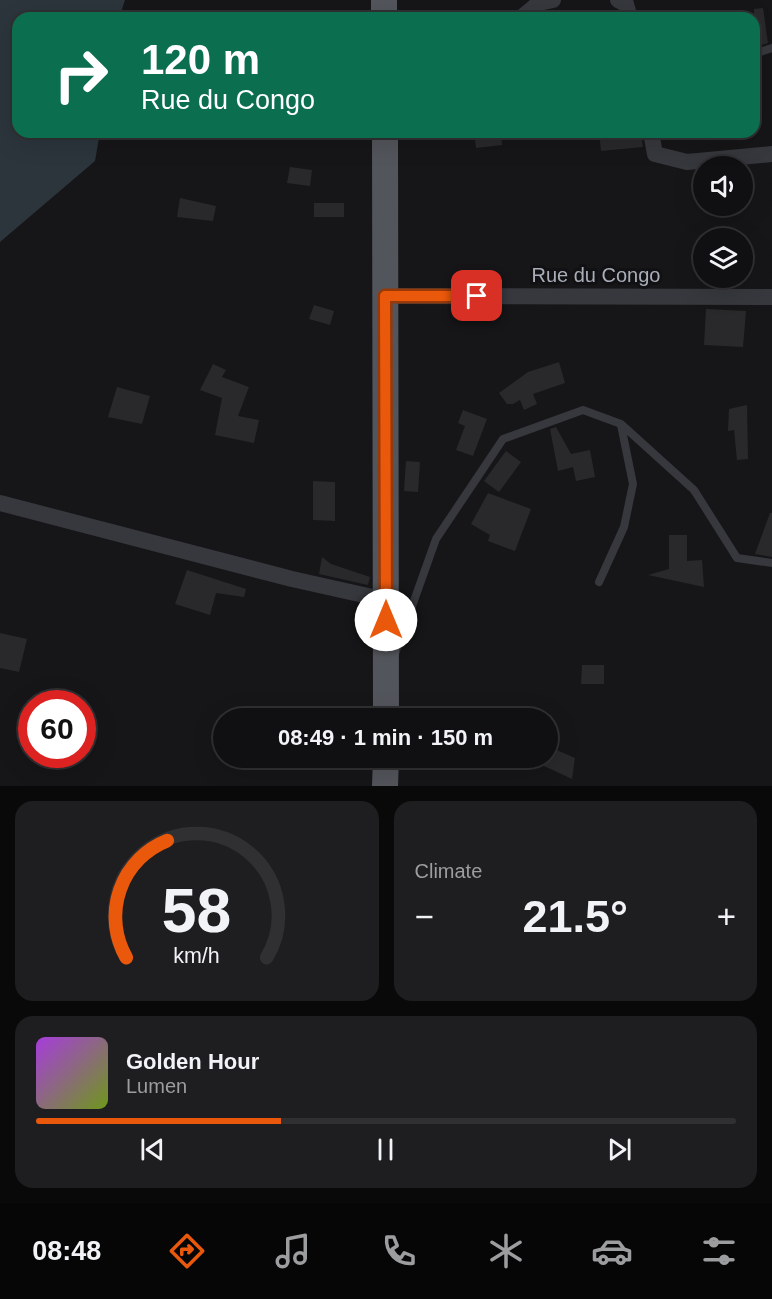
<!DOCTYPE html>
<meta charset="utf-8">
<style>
:root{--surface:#101012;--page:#1e1e20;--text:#f1f3f6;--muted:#9c9d9f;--line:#303032;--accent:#ea580c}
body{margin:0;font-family:Arial,sans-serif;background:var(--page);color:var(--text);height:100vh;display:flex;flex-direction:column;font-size:22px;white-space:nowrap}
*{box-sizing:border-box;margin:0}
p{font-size:20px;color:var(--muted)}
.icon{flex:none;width:33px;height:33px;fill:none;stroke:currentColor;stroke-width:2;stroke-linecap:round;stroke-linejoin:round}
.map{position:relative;height:786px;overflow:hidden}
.drawer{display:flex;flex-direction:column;gap:15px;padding:15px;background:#09090a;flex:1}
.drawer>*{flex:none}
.banner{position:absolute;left:12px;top:12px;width:748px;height:126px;border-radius:18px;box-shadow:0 6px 24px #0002,0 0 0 2px var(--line);background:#0b6e4f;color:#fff;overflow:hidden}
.fabs{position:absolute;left:693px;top:156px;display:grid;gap:12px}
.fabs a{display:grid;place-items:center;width:60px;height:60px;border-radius:50%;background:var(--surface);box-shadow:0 6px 24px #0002,0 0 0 2px var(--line);font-size:30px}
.speed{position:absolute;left:18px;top:690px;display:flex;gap:12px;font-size:30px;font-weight:700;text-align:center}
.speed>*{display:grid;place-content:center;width:78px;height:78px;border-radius:50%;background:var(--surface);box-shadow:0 6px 24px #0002,0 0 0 2px var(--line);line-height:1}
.speed .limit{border:9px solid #d22;background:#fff;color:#111}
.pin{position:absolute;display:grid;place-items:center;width:51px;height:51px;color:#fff;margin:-26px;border-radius:12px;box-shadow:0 3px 9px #0006}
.me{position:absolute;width:66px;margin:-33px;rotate:0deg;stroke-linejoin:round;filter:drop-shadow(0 0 4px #0008)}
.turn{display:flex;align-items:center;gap:21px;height:126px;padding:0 30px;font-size:27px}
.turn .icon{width:78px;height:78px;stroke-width:2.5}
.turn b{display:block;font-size:42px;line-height:51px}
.big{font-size:45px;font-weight:700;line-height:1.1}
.drawer .card{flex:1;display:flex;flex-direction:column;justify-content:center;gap:9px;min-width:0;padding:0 21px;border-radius:18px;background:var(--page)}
.drawer .dial{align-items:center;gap:0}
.dial svg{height:156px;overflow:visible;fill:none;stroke:var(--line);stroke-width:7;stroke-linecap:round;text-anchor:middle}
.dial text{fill:var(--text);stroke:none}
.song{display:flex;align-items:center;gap:18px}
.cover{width:72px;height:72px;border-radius:9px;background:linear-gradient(135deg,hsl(280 70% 55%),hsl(80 70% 35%))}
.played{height:6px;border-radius:3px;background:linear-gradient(90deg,var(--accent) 35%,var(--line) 35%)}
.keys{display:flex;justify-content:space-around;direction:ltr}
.heat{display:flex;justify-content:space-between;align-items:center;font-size:33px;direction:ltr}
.drawer .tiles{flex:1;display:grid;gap:15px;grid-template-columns:1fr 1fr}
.card:last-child{grid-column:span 2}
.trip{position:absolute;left:213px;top:708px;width:345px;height:60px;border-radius:30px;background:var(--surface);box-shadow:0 6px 24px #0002,0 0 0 2px var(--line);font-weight:700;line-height:60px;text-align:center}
.menu{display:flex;height:96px;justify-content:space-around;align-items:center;background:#060607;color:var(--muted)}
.menu .icon{width:42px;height:42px}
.menu .on{color:var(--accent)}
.menu b{font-size:27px;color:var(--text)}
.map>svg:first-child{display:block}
.water{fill:#2c353c}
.building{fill:#29292c}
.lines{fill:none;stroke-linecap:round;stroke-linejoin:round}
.lane{stroke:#37383d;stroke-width:8}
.street{stroke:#37383d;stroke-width:16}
.primary{stroke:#53555c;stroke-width:26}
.route-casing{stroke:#983908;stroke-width:15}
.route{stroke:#ea580c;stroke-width:10}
.labels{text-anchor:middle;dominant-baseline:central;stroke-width:6;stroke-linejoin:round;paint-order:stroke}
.street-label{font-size:20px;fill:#a8adb8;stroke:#111113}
</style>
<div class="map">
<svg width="772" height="786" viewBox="0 0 772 786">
<rect width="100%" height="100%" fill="#161618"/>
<path class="water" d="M0 0H125L119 18H18V132H100L95 161 0 242Z"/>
<path class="building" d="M763 8 768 43 754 47V9Z
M474 132H501L502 145 476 148Z
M599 132H641L643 147 601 151Z
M290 167 312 170 310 186 287 183Z
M180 198 216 206 213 221 177 217Z
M314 203H344V217H314Z
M314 305 334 311 330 325 309 319Z
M706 309 746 311 743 347 704 345Z
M559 362 565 383 533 394 537 404 524 410 520 400 513 404H507L499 393 528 372Z
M213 364 226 370 222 377 249 387 238 416 259 420 254 443 215 435 222 398 200 390Z
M117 387 150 396 142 424 108 417Z
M747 405 748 459 737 460 734 430 728 431 729 409Z
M463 410 487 419 473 456 456 450 465 426 458 423Z
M556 427 571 454 590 450 595 477 576 481 573 467 558 471 550 429Z
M506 451 521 462 499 492 484 481Z
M406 461 420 462 418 492 404 491Z
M313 481 335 482V521L313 520Z
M488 493 531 509 515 551 488 541 490 535 471 524Z
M770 513H772V557L755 554Z
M669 535H687V561L702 560 704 587 648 575 669 569Z
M322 557 331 564 370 577 368 585 319 574Z
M187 570 246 589 244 597 216 593 210 615 175 604Z
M0 633 27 639 19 672 0 668Z
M582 665H604V684H581Z
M550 747 575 758 572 779 544 766Z"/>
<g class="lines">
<path class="lane" d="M754 54 772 48
M599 582 624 527 633 484 621 425
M395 654 436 539 503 439 583 410 621 424 694 490 737 558 772 563"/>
<path class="street" d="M618 0 626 4 630 18
M521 18 539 3 553 0
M651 132 655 154 687 162 772 154
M385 296 772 297
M0 503 292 579 386 600"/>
<path class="primary" d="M384 0V18
M385 132 386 718
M385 786 386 758"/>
</g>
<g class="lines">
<g class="route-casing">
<path id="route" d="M386 620 385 296H477"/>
</g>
<use href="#route" class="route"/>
</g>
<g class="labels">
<g class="street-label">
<text x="596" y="275">Rue du Congo</text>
</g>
</g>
</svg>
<div class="fabs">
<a><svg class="icon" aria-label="sound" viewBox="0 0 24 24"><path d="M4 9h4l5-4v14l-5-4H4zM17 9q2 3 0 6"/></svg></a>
<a><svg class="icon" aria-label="layers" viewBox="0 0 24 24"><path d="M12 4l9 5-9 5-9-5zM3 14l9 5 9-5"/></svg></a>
</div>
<div class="speed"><div class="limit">60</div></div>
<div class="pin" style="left:477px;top:296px;background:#d93025"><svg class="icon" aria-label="arrive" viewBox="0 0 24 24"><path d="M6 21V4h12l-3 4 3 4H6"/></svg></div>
<svg class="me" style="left:386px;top:620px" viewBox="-20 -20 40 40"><circle r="19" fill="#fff"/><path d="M0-13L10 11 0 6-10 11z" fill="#ea580c"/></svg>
<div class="trip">08:49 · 1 min · 150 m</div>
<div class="banner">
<div class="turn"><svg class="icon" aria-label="right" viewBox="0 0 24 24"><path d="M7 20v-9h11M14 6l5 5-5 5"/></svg><div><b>120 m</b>Rue du Congo</div></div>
</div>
</div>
<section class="drawer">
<div class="tiles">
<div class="card dial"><svg viewBox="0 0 100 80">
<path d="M14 69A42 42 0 1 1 86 69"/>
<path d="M14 69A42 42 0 0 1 35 9" stroke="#ea580c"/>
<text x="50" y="56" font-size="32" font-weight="700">58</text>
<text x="50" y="72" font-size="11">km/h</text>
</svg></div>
<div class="card"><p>Climate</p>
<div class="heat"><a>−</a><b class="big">21.5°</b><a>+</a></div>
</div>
<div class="card">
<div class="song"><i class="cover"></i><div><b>Golden Hour</b><p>Lumen</p></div></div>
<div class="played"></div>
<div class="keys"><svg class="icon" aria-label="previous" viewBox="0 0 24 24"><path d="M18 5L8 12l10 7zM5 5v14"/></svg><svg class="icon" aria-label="pause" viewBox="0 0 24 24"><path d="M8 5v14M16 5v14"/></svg><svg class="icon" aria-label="next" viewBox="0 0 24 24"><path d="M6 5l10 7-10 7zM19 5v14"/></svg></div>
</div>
</div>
</section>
<nav class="menu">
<b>08:48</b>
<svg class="icon on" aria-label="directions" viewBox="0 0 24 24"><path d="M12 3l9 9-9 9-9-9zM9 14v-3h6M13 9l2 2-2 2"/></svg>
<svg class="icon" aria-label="music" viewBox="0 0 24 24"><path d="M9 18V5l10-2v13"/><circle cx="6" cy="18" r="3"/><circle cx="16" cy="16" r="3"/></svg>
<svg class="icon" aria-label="phone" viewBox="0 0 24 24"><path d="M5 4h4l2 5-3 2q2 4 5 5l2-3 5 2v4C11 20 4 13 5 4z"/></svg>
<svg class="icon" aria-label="climate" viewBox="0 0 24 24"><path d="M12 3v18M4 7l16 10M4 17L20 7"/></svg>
<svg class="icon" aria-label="car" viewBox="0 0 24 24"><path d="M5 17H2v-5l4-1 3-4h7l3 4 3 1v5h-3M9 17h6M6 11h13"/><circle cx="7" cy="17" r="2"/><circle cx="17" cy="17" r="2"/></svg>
<svg class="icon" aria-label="filters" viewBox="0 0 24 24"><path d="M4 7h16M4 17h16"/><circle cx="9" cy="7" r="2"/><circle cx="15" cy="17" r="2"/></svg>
</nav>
